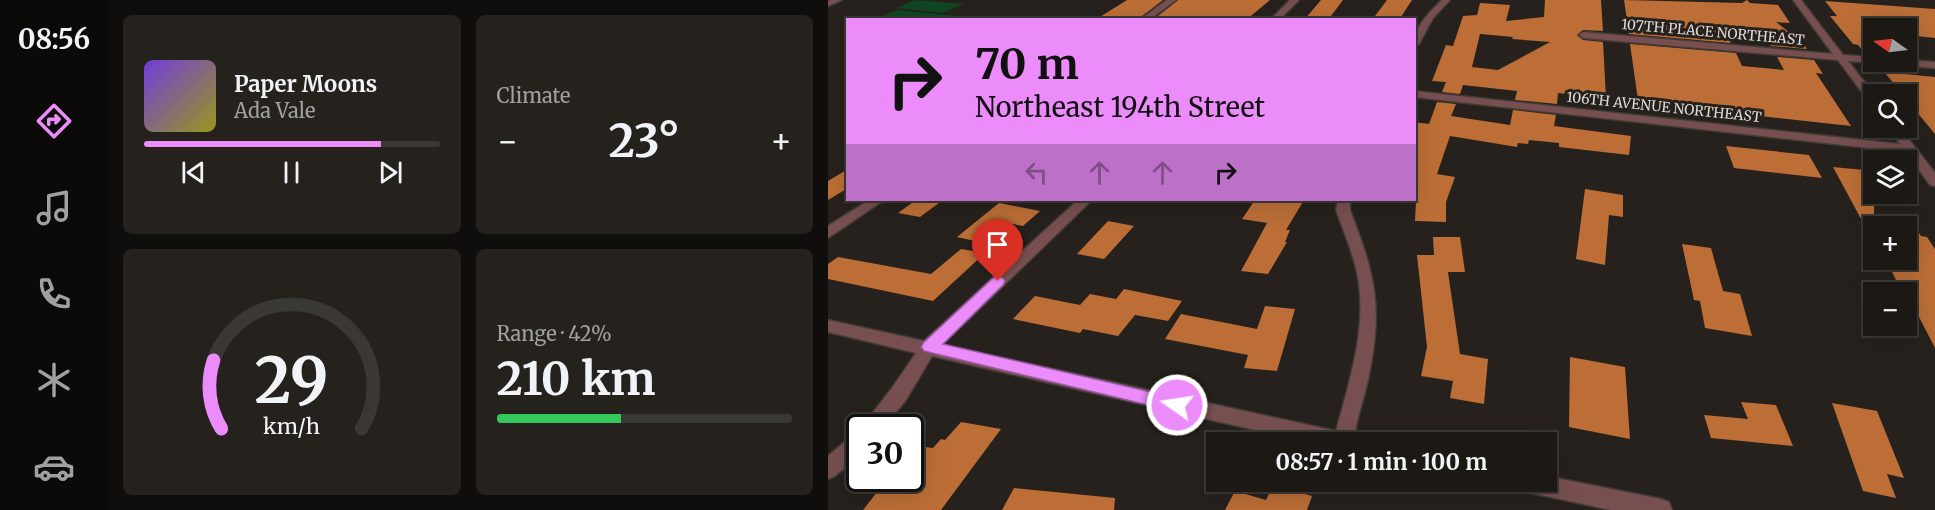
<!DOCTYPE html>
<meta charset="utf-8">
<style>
:root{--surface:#1c1915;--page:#25221e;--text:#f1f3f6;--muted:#a0a0a0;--line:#3a3834;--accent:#ec8cfb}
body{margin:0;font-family:Merriweather,serif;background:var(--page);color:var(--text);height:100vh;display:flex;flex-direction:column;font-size:22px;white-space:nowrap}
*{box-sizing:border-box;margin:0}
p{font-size:20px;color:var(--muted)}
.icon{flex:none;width:33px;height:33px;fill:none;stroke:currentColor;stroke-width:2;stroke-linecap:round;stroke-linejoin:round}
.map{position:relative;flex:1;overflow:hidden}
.side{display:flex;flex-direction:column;gap:15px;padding:15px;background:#0f0e0c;width:720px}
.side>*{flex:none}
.guide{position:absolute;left:18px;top:18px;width:570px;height:183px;border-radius:0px;box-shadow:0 6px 24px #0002,0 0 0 2px var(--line);background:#ec8cfb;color:#111;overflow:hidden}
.needle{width:39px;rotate:284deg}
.tools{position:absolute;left:1035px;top:18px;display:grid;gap:12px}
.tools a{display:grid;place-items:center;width:54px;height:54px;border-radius:0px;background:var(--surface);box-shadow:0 6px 24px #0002,0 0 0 2px var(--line);font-size:30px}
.speed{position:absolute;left:18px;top:414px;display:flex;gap:12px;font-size:30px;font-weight:700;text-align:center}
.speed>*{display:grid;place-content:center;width:78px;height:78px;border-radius:50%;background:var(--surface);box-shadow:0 6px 24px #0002,0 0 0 2px var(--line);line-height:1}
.speed .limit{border:3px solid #111;border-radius:9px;background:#fff;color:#111}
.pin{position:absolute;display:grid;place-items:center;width:51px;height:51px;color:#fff;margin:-62px -26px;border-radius:50% 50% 50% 0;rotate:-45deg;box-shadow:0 0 6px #0007}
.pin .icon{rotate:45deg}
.me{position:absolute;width:66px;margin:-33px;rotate:283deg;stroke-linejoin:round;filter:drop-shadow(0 0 4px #0008)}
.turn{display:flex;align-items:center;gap:21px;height:126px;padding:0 30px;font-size:27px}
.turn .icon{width:78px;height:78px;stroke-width:2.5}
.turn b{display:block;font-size:42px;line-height:51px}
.lanes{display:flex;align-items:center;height:57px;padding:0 30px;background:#0003;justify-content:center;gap:30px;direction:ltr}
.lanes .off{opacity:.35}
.big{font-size:45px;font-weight:700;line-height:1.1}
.side .widget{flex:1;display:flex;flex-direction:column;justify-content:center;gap:9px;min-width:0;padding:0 21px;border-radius:9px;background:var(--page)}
.side .dial{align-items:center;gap:0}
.dial svg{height:156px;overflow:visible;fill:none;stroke:var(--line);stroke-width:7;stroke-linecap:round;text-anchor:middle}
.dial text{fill:var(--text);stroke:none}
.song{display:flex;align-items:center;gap:18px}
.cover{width:72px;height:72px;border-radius:9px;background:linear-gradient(135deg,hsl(260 70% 55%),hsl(60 70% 35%))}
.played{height:6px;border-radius:3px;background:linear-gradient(90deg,var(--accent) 80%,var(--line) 80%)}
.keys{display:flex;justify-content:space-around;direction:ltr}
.heat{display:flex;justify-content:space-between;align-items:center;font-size:33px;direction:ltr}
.charge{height:9px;border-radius:4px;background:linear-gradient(90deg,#34c759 42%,var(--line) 0)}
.side .tiles{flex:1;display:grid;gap:15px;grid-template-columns:repeat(2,1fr)}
.trip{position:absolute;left:378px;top:432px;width:351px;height:60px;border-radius:0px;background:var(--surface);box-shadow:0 6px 24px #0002,0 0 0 2px var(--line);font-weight:700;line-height:60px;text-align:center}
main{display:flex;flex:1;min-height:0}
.dock{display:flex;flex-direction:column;width:108px;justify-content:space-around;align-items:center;background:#0b0a08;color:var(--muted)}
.dock .icon{width:42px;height:42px}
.dock .current{color:var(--accent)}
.dock b{font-size:27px;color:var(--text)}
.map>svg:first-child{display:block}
.green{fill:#104622}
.building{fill:#bc6e36;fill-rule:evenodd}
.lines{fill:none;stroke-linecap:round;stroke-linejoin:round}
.minor-casing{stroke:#403b36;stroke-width:3}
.minor{fill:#774f51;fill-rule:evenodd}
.route{fill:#ec8cfb;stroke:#995ba3;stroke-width:1.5}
.labels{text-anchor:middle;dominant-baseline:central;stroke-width:6;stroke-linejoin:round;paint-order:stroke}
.far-street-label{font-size:14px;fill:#dedad7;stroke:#26211c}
</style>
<main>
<nav class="dock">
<b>08:56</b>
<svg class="icon current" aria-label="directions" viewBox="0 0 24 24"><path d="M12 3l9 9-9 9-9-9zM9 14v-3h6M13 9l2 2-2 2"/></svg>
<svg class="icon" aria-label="music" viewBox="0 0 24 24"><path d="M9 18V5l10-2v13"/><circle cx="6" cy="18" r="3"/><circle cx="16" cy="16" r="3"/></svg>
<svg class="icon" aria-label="phone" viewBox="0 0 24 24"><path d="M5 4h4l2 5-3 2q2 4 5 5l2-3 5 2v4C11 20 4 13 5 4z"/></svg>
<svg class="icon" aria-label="climate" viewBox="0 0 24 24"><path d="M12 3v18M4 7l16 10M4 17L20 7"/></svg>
<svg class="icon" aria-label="car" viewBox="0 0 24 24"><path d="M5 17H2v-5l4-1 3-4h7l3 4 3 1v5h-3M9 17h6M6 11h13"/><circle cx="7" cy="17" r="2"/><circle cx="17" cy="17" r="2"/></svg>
</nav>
<section class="side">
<div class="tiles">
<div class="widget">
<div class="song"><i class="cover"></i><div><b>Paper Moons</b><p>Ada Vale</p></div></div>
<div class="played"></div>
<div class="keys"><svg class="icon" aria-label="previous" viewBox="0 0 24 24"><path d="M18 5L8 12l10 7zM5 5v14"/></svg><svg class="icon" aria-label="pause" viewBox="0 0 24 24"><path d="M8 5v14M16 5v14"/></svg><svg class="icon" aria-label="next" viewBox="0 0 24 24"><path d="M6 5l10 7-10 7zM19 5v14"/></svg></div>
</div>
<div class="widget"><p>Climate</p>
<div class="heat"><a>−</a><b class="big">23°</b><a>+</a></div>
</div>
<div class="widget dial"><svg viewBox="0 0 100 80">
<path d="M14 69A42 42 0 1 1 86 69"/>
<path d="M14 69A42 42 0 0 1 10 34" stroke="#ec8cfb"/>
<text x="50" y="56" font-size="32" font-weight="700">29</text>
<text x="50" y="72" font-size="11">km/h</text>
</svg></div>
<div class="widget"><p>Range · 42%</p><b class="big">210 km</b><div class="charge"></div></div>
</div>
</section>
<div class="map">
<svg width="1107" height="510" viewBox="0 0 1107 510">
<rect width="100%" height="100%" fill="#26211c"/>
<path class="green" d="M87 0 136 4 114 13 68 8Z
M70 10 160 19H47Z"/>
<path class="building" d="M299 0H335L309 20H267Z
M350 0H442L418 20H325Z
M493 0H515L500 20H476Z
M559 0H584L571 20H544Z
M717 0H773L775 31 755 30 749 35 755 40 775 42 778 98 730 93 729 104 687 100 689 91 635 85 632 94 614 92 618 82 604 81 618 45 625 46 635 16 649 15 652 3 682 5 678 21 716 17ZM652 34 685 37 684 39 722 42 670 70 644 67Z
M796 0 914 3 919 0 922 3 950 5 962 23 948 22 975 43 979 49 943 46 936 34 898 31 903 43 801 34Z
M997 1 1107 9V38L1078 35V28H1046V55L1038 54 1030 45 1025 44 1002 16H1009Z
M802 44 908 53 914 66 956 70 949 57 986 60 995 74 988 73 1023 126 860 108 859 105 810 100Z
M1056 72 1107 77V134L1078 99V94H1075Z
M609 102 628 104 623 116 682 125 685 110 728 115 726 126 803 136 801 155 731 147V143L701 140 700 144 690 143 689 147 622 136 609 174 627 177 618 202V222L587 221 589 182 586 181V122L601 124Z
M898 146 981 155 994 178 906 168Z
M1005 167 1046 171V243Z
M20 169V188L0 200V181Z
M757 189 795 195V217L781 215 777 265 748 259Z
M88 200H115L92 217 70 213Z
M427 200H476L458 230H462L457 242H459L440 274 413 271 439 223 414 219Z
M171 203 212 211 195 226 174 222 151 242 129 237Z
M1078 214 1093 236 1099 237 1107 249V348L1073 282H1069L1058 260H1078Z
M280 221 306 226 276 259 249 254Z
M605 237H632L637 272H620L632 354 660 359 656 404 622 398 625 381 593 376 599 347 589 255H606Z
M854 244 883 248 895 291 912 294 924 336 877 328 872 301 866 300Z
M133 249 157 253 105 301 0 279V264L10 257 103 274Z
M296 289 354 301 340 321 307 315 290 336 255 329 252 333 185 319 207 296 252 305 262 294 288 299Z
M437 306 467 309 449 371 416 368 420 355 337 339 353 314 429 329Z
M742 357 797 367 802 439 741 427Z
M913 402 948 405 965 446 883 438 876 415 920 419Z
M1004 403 1049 411 1076 478 1059 474 1068 498 1035 491Z
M133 422 173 429 113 510H35L60 478H82V455L90 446 105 448 113 439 117 440Z
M445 485 484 496 479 510H397L407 491 438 500Z
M186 488 287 498 286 510H174Z"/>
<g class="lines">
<g class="minor-casing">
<path id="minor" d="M3 0H14L0 6V1Z
M339 0H348L321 20H311Z
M462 0H471L451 20H442Z
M614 0H622L605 18 591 44 586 47C586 26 600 14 614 0Z
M965 0H973L1015 55 1046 57V62H1050L1046 63 1020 61 1046 94V104L1042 103 1010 60 755 38 751 35 755 32 1005 54Z
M1078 60 1107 62V68L1065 65 1060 62Z
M586 91 1072 144 1060 128H1072L1107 173V186L1102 185 1078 152 586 97Z
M41 200H56L0 238V226Z
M250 200H264L114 345 508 431C522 380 540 325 529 272 524 250 515 230 508 210L510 200H522V210C547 275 555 306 541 375 537 397 527 421 526 442H479L104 356 78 400 55 428H33L64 388 88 353 0 332V320L96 341Z
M32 432V454L7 476 0 479V456L25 435Z
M718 476 833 499 841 502 844 510H783L699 492 691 489 688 482H718Z"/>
</g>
<use href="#minor" class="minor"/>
</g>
<path class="route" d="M170 276 175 278 177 281 175 285 115 344 349 398 356 400 358 405 356 410 349 412 96 351 93 347 96 342 165 278Z"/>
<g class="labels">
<g class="far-street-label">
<text transform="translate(885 32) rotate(5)">107TH PLACE NORTHEAST</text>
<text transform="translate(836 107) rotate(6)">106TH AVENUE NORTHEAST</text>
</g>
</g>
</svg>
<div class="tools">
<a><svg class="needle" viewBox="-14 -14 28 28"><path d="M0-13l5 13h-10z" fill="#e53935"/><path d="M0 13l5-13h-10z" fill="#a0a0a0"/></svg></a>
<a><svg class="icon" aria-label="search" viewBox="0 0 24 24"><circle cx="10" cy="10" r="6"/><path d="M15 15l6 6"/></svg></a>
<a><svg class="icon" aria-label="layers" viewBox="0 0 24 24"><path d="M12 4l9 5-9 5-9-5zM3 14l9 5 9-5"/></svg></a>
<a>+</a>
<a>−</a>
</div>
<div class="speed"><div class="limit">30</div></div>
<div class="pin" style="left:170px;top:281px;background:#d93025"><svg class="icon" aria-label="arrive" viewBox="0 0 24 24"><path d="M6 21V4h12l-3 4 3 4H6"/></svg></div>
<svg class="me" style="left:349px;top:405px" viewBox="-20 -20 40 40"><circle r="17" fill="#ec8cfb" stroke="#fff" stroke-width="3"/><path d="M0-11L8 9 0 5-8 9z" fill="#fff"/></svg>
<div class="trip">08:57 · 1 min · 100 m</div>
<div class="guide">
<div class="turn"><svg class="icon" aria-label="right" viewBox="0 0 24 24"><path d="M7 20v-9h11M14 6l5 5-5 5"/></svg><div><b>70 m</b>Northeast 194th Street</div></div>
<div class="lanes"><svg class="icon off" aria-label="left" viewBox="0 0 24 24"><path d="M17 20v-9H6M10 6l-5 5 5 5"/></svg><svg class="icon off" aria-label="ahead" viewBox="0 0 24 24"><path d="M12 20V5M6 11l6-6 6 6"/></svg><svg class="icon off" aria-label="ahead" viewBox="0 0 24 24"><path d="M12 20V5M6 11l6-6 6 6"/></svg><svg class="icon" aria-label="right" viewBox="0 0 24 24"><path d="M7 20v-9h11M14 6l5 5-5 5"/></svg></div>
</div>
</div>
</main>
